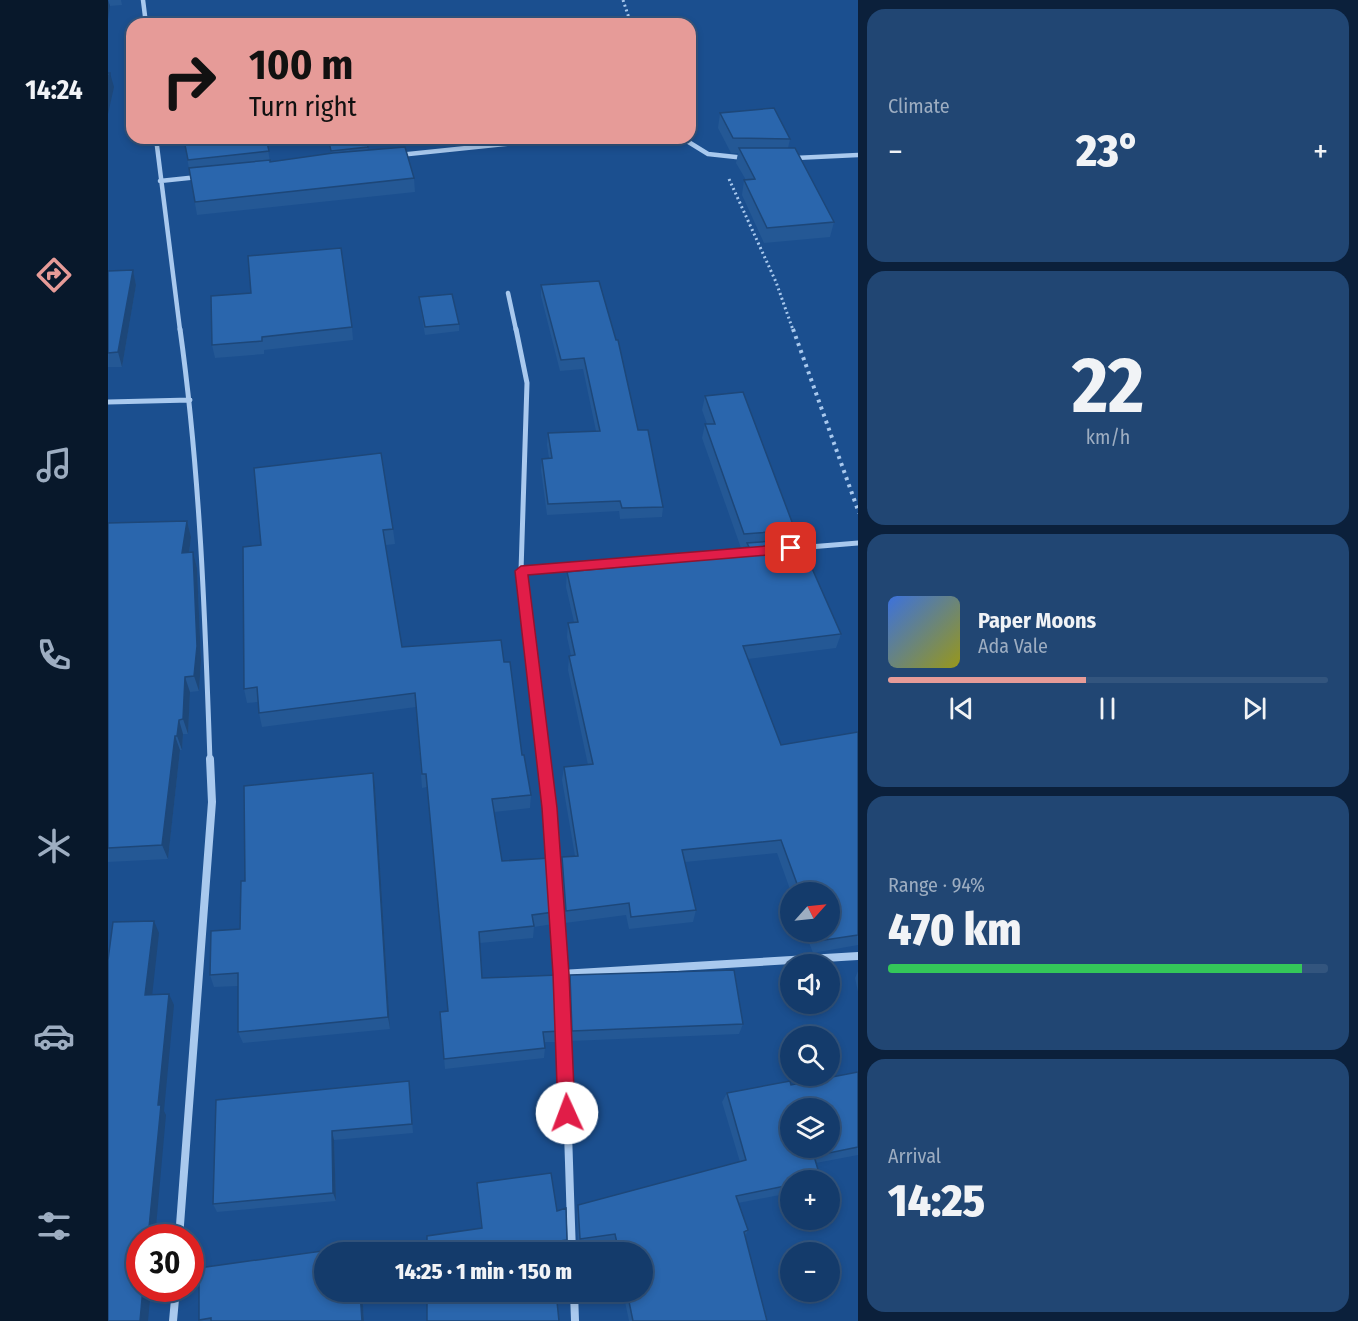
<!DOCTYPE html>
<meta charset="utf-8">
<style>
:root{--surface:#143b6b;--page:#214673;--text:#f1f3f6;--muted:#9dadc1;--line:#33557e;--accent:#e69b98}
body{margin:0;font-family:"Fira Sans Condensed",sans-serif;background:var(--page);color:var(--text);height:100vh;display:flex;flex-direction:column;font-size:22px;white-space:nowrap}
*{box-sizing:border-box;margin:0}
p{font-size:20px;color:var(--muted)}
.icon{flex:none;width:33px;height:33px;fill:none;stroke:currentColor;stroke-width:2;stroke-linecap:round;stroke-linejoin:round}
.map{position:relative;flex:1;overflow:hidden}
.panel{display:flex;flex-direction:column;gap:9px;padding:9px;background:#0b203b;width:500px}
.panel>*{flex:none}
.top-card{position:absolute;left:18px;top:18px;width:570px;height:126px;border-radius:18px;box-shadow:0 3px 9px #0003,0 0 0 2px var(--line);background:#e69b98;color:#111;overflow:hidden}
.needle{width:39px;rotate:63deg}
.buttons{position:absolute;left:672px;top:882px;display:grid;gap:12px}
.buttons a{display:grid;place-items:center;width:60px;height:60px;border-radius:50%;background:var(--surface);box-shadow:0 3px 9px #0003,0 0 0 2px var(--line);font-size:30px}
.speed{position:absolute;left:18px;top:1224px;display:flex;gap:12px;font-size:30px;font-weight:700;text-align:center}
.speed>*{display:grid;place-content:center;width:78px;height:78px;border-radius:50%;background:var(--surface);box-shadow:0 3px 9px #0003,0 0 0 2px var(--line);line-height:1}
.speed .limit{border:9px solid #d22;background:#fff;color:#111}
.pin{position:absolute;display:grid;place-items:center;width:51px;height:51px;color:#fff;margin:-26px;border-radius:12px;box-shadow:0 3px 9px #0006}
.me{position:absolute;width:66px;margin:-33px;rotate:358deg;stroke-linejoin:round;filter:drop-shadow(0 0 4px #0008)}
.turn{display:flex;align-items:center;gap:21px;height:126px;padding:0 24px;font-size:27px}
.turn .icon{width:78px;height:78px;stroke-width:2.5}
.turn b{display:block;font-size:42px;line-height:51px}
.big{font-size:45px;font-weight:800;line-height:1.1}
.panel .card{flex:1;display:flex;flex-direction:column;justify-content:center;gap:9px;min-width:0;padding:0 21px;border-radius:18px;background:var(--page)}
.panel .dial{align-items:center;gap:0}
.dial b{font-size:78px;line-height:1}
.song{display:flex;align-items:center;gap:18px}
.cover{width:72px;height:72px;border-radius:9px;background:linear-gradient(135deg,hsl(220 70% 55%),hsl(60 70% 35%))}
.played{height:6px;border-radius:3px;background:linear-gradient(90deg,var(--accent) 45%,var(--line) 45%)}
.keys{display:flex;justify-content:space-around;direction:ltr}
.heat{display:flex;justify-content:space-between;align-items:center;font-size:33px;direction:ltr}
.charge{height:9px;border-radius:4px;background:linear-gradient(90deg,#34c759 94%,var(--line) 0)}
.trip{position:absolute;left:206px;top:1242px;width:339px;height:60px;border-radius:30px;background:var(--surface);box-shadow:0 3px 9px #0003,0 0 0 2px var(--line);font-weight:800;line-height:60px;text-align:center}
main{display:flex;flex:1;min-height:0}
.tab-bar{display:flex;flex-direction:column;width:108px;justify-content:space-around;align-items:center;background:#08182b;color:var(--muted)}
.tab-bar .icon{width:42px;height:42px}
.tab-bar .selected{color:var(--accent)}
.tab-bar b{font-size:27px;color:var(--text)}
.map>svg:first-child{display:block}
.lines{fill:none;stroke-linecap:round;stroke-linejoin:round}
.path-far1{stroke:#a9c9ee;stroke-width:3;stroke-dasharray:2 3;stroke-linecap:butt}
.path{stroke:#a9c9ee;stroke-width:4;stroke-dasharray:3 4.5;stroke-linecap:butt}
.street-far2{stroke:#a9c9ee;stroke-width:4.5}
.street-far1{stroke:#a9c9ee;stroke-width:5}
.street{stroke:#a9c9ee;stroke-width:8}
.wall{fill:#245895}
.shaded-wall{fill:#1d4779}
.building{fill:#2a66ad;stroke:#1d4779;stroke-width:1.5;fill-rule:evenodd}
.route{fill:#e11d48;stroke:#92132f;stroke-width:1.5}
</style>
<main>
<nav class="tab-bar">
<b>14:24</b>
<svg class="icon selected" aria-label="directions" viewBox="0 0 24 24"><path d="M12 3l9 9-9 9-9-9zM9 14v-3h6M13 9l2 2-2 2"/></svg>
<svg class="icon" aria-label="music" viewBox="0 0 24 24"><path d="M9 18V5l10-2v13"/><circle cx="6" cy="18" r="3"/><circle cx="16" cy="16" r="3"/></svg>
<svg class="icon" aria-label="phone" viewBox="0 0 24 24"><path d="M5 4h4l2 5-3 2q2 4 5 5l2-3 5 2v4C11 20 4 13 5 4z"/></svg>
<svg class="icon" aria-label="climate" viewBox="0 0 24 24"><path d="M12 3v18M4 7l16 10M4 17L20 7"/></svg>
<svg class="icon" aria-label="car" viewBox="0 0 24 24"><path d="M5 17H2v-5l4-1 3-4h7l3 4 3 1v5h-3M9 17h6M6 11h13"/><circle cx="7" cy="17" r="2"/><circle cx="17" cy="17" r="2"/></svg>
<svg class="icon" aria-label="filters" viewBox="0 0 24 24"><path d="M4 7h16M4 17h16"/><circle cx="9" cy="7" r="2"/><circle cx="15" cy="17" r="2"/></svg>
</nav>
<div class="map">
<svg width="751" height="1321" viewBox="0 0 751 1321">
<rect width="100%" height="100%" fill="#1b4f8f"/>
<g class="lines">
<path class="path-far1" d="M515 0 523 24
M621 179 668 282 685 330"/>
<path class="path" d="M685 329 751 513"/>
<path class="street-far2" d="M35 0 38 24
M48 138 72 330
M574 138 600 154 637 158
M291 155 455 138
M687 158 751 155
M52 181 90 177
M400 293 408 330"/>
<path class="street-far1" d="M72 329C92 472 97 616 102 761
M408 329 419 383 413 571 436 761
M0 402 82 400
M689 548 751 543
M413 571 595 556"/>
<path class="street" d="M436 759C456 922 458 1088 464 1252
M453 974 751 956
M71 1238 104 802 102 759
M466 1292 467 1321
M65 1321 68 1288"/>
</g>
<path class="wall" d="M0 0H13L14 5 2 6Z
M612 113 682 139 680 148 726 222 722 237 656 243 634 195 636 180H638L628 163 630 153H623L610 128Z
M158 138 162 162 223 154 219 138H258L260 150 306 178 307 192 89 215 76 140Z
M335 138H376V139L336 142Z
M25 270 28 285 14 367H0V271Z
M433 285 530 430 555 507 554 517 512 519 511 511 439 515 433 470 434 459 441 458 439 445 440 433 488 431 475 369 452 371 433 296Z
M103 296 244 327 245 340 156 350V354L107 358 104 345Z
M311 297 351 324V331L317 335 312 305Z
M597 396 687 530 685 539 733 634 728 648 640 659 673 745 750 732V945L705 953 697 932H722V892H683L669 853 577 862 588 910 585 922 521 929 518 915 457 923 453 870 454 857 467 856 454 780 456 767 480 765 460 670 461 656 463 655 459 637 460 623 466 622 458 587 459 572 587 559 588 553 633 548 594 438 597 424H599L594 410Z
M79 521 83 537 81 553 85 552 89 568 93 661 91 691 82 692 80 734H75L74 750H72L60 859 0 862V523Z
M285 529 287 544 278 545 294 647 396 662 414 755 423 795 422 808 386 812 394 861 446 912 445 924 426 927 425 938 372 943 374 978 452 1031 451 1042H436L437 1048 436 1058 337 1069 332 1012 340 1011 319 787 314 788 308 707 154 727 151 713 150 702 139 703 136 689 153 545Z
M265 773 267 787 282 1029 135 1043 130 1032V986L106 987 102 975 132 929 137 881Z
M750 971V992L747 978Z
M462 975 635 1024 631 1034 463 1041 460 986Z
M750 1072V1155L708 1163 713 1180H682V1193L630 1203 640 1230 637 1236 659 1321H521L515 1292H534V1252H507L505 1242 470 1246 469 1213 470 1205 632 1162 614 1102 619 1093 683 1085Z
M301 1081 305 1133 226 1140 228 1201 109 1212 105 1204Z
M369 1183 449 1211 459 1240 458 1248 445 1250 373 1228Z
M250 1246 252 1252H216V1292H254L256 1321H91V1268Z"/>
<path class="shaded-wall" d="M0 0 2 6 0 19Z
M2 73 6 87 0 114V84Z
M25 270 28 285 14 367 10 352Z
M79 521 83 537 79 569 74 553Z
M85 552 89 568 93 661 91 691 86 676Z
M77 677 82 692 80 734 75 719Z
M71 720 75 734 74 750 69 736Z
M67 736 72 750 60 859 54 845Z
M265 773 267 787 282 1029 280 1017Z
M46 921 51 933 43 1006 37 995Z
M61 994 66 1005 56 1111 58 1115 47 1238H40L50 1105Z
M224 1131 226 1140 228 1201 225 1193Z
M35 1288H43L40 1321H32Z
M252 1292H254L256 1321H254Z"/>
<path class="building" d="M0 73H2L0 84Z
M666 108 682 139 625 138 612 113Z
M93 138H158L161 151 80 160 76 140Z
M220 138H258L260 147 223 151Z
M297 147 306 178 87 202 81 168 162 160V162L225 153Z
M631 148H687L726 222 659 228 636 180 647 179Z
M233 248 244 327 154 337V341L104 345 103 296 143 293 140 256Z
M25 270 10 352 0 353V271Z
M491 281 508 340H510L530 430H540L555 507 514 508 512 501 440 504 434 459 444 458 440 433 492 431 476 358 453 360 433 285Z
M344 294 351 324 317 327 311 297Z
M635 392 687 530 636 534 597 424H607L597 396Z
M273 453 285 529 275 530 294 647 393 640 396 662H402L414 755H416L423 795 384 799 394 861 442 858 446 912 424 915 426 926 371 932 374 978 450 975 452 1031 435 1032 437 1048 336 1059 332 1012 340 1011 318 774H314L307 693 151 713 149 687 136 689 135 547 153 545 146 468Z
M79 521 74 553 85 552 89 646 86 676 77 677 75 719 71 720 69 736H67L54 845 0 848V523Z
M691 539 733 634 635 646 673 745 750 732V935L710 941 707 932H722V892H692L673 840 574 850 588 910 523 917 521 903 458 911 454 857 470 856 456 767 485 764 461 656 467 655 460 623 470 622 459 572 590 559 588 553 641 547 639 543Z
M265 773 280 1017 130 1032V973L102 975 103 931 132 929 133 881H137L136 786Z
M46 921 37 995 61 994 50 1105H53L40 1238H32V1288H35L32 1321H0V960L5 922Z
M626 970 635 1024 464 1031 462 975Z
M750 1072V1147L706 1156 713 1180H682V1185L628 1196 640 1230 636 1232 659 1321H525L519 1292H534V1252H511L507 1234 472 1239 470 1205 638 1160 619 1093 682 1081 683 1085ZM682 1108H722V1148H682Z
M301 1081 304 1124 224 1131 225 1193 105 1204 108 1100Z
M443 1173 449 1211 458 1208 459 1240 445 1242 446 1252H319V1236L374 1228 369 1183Z
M250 1246V1252H216V1292H252L254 1321H103V1318L91 1320V1268Z
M319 1292H448L451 1321H319Z"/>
<path class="route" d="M683 544 689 548 683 553 420 575 449 808 461 974 467 1113 465 1119 459 1122 453 1119 450 1113 445 974 434 808 407 571 413 566Z"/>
</svg>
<div class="buttons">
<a><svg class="needle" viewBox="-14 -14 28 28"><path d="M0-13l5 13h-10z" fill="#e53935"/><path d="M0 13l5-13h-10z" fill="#9dadc1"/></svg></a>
<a><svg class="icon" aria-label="sound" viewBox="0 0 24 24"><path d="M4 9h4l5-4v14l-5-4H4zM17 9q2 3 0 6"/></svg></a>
<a><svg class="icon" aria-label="search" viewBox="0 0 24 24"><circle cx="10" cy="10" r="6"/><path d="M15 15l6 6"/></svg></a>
<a><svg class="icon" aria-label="layers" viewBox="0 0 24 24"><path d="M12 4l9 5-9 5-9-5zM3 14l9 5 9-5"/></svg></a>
<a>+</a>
<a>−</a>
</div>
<div class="speed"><div class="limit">30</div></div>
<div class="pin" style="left:683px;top:548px;background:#d93025"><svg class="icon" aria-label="arrive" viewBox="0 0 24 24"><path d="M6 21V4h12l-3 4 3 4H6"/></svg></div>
<svg class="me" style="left:459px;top:1113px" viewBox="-20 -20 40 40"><circle r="19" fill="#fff"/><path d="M0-13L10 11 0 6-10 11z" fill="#e11d48"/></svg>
<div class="trip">14:25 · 1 min · 150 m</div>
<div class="top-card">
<div class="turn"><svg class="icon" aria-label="right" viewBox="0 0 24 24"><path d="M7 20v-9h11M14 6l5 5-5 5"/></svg><div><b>100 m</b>Turn right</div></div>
</div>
</div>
<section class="panel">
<div class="card"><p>Climate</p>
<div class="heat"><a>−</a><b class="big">23°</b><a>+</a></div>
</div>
<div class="card dial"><b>22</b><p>km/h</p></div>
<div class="card">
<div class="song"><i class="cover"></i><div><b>Paper Moons</b><p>Ada Vale</p></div></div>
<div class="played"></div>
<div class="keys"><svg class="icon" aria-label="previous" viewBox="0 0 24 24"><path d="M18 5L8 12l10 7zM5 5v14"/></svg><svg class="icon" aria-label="pause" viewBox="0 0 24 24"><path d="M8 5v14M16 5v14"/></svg><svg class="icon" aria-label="next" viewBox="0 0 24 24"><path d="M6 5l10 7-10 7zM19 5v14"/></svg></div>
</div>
<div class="card"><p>Range · 94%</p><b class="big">470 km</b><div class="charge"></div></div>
<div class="card"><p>Arrival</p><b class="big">14:25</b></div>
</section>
</main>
